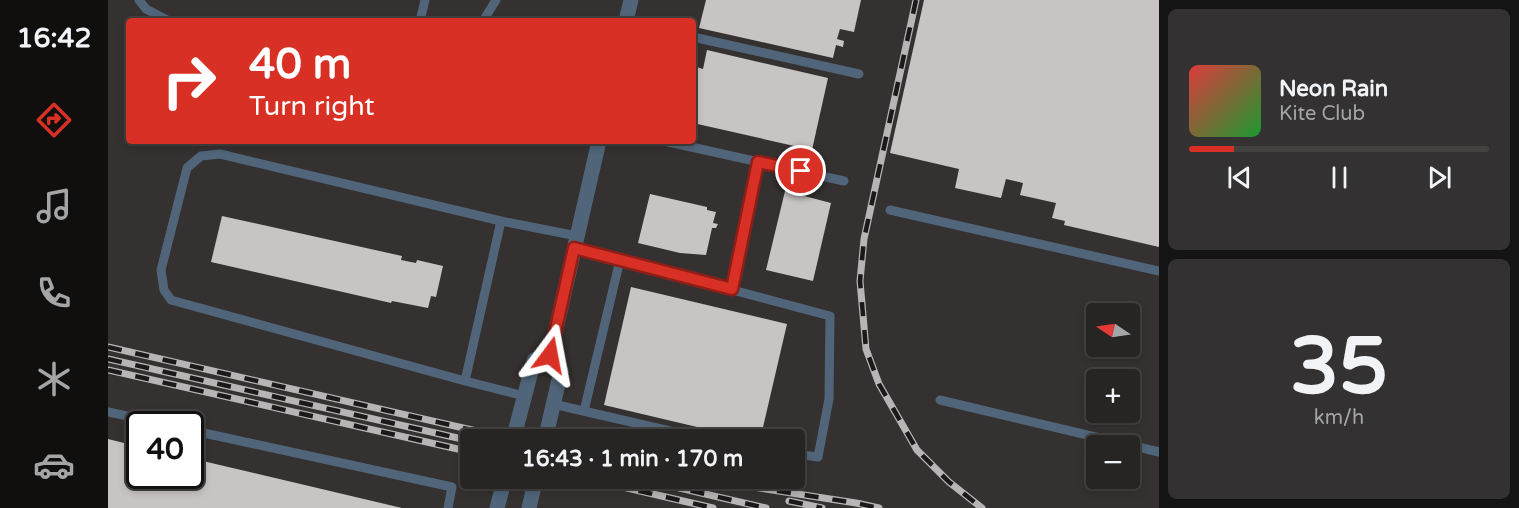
<!DOCTYPE html>
<meta charset="utf-8">
<style>
:root{--surface:#272524;--page:#333131;--text:#f1f3f6;--muted:#a4a5a6;--line:#434241;--accent:#d93025}
body{margin:0;font-family:"Varela Round",sans-serif;background:var(--page);color:var(--text);height:100vh;display:flex;flex-direction:column;font-size:22px;white-space:nowrap}
*{box-sizing:border-box;margin:0}
p{font-size:20px;color:var(--muted)}
.icon{flex:none;width:33px;height:33px;fill:none;stroke:currentColor;stroke-width:2;stroke-linecap:round;stroke-linejoin:round}
.map{position:relative;flex:1;overflow:hidden}
.sheet{display:flex;flex-direction:column;gap:9px;padding:9px;background:#151414;width:360px}
.sheet>*{flex:none}
.banner{position:absolute;left:18px;top:18px;width:570px;height:126px;border-radius:6px;box-shadow:0 3px 9px #0003,0 0 0 2px var(--line);background:#d93025;color:#fff;overflow:hidden}
.needle{width:39px;rotate:283deg}
.fabs{position:absolute;left:978px;top:303px;display:grid;gap:12px}
.fabs a{display:grid;place-items:center;width:54px;height:54px;border-radius:6px;background:var(--surface);box-shadow:0 3px 9px #0003,0 0 0 2px var(--line);font-size:30px}
.speed{position:absolute;left:18px;top:411px;display:flex;gap:12px;font-size:30px;font-weight:700;text-align:center}
.speed>*{display:grid;place-content:center;width:78px;height:78px;border-radius:50%;background:var(--surface);box-shadow:0 3px 9px #0003,0 0 0 2px var(--line);line-height:1}
.speed .limit{border:3px solid #111;border-radius:9px;background:#fff;color:#111}
.pin{position:absolute;display:grid;place-items:center;width:51px;height:51px;color:#fff;margin:-26px;border:3px solid #fff;border-radius:50%;box-shadow:0 2px 6px #0007}
.me{position:absolute;width:66px;margin:-33px;rotate:13deg;stroke-linejoin:round;filter:drop-shadow(0 0 4px #0008)}
.turn{display:flex;align-items:center;gap:21px;height:126px;padding:0 24px;font-size:27px}
.turn .icon{width:78px;height:78px;stroke-width:2.5}
.turn b{display:block;font-size:42px;line-height:51px}
.sheet .card{flex:1;display:flex;flex-direction:column;justify-content:center;gap:9px;min-width:0;padding:0 21px;border-radius:9px;background:var(--page)}
.sheet .dial{align-items:center;gap:0}
.dial b{font-size:78px;line-height:1}
.song{display:flex;align-items:center;gap:18px}
.cover{width:72px;height:72px;border-radius:9px;background:linear-gradient(135deg,hsl(0 70% 55%),hsl(130 70% 35%))}
.played{height:6px;border-radius:3px;background:linear-gradient(90deg,var(--accent) 15%,var(--line) 15%)}
.keys{display:flex;justify-content:space-around;direction:ltr}
.trip{position:absolute;left:352px;top:429px;width:345px;height:60px;border-radius:6px;background:var(--surface);box-shadow:0 3px 9px #0003,0 0 0 2px var(--line);font-weight:700;line-height:60px;text-align:center}
main{display:flex;flex:1;min-height:0}
.menu{display:flex;flex-direction:column;width:108px;justify-content:space-around;align-items:center;background:#100f0e;color:var(--muted)}
.menu .icon{width:42px;height:42px}
.menu .active{color:var(--accent)}
.menu b{font-size:27px;color:var(--text)}
.map>svg:first-child{display:block}
.building{fill:#c8c4c3}
.lines{fill:none;stroke-linecap:round;stroke-linejoin:round}
.service{stroke:#506579;stroke-width:9}
.tertiary{stroke:#506579;stroke-width:15}
.rail-casing{stroke:#b7b5b5;stroke-width:7}
.rail{stroke:#1b1919;stroke-width:4.5;stroke-dasharray:14;stroke-linecap:butt}
.route-casing{stroke:#8d1f18;stroke-width:15}
.route{stroke:#d93025;stroke-width:10}
</style>
<main>
<nav class="menu">
<b>16:42</b>
<svg class="icon active" aria-label="directions" viewBox="0 0 24 24"><path d="M12 3l9 9-9 9-9-9zM9 14v-3h6M13 9l2 2-2 2"/></svg>
<svg class="icon" aria-label="music" viewBox="0 0 24 24"><path d="M9 18V5l10-2v13"/><circle cx="6" cy="18" r="3"/><circle cx="16" cy="16" r="3"/></svg>
<svg class="icon" aria-label="phone" viewBox="0 0 24 24"><path d="M5 4h4l2 5-3 2q2 4 5 5l2-3 5 2v4C11 20 4 13 5 4z"/></svg>
<svg class="icon" aria-label="climate" viewBox="0 0 24 24"><path d="M12 3v18M4 7l16 10M4 17L20 7"/></svg>
<svg class="icon" aria-label="car" viewBox="0 0 24 24"><path d="M5 17H2v-5l4-1 3-4h7l3 4 3 1v5h-3M9 17h6M6 11h13"/><circle cx="7" cy="17" r="2"/><circle cx="17" cy="17" r="2"/></svg>
</nav>
<div class="map">
<svg width="1051" height="508" viewBox="0 0 1051 508">
<rect width="100%" height="100%" fill="#343130"/>
<path class="building" d="M598 0H753L746 32 732 29 729 39 736 41 735 47 728 45 725 58 591 28Z
M816 0H1051V247L956 225 957 221 944 218 948 203 912 195 915 183 898 179 893 198 847 188 851 169 782 153Z
M599 50 720 78 704 150 585 123V66L595 69Z
M677 191 723 203 705 281 658 270Z
M542 194 599 207V210L608 212 605 223 610 224 608 228H604L598 255 572 253 530 243Z
M114 216 294 256 293 260 308 263 309 260 335 266 328 297 323 296 320 308 284 301 283 303 103 262Z
M523 287 679 324 652 440H644L496 405Z
M0 439 32 447V476H82V458L294 508H0Z"/>
<g class="lines">
<path class="service" d="M31 0 38 9 61 21
M312 21 317 0
M375 21 388 0
M585 37 751 74
M556 141 736 181
M782 210 1051 271
M466 248 722 316 721 399 710 457 687 454
M624 289 650 162
M357 381 63 300 56 290 53 270 79 168 93 156 112 154 393 221
M416 396 357 381 393 221 469 236
M832 400 1051 452
M445 404 601 440
M476 411 512 260
M0 412 57 424
M82 430 344 487 340 508"/>
<path class="tertiary" d="M518 21 523 0
M405 440 426 360 442 355
M437 440 453 371 442 355 491 141
M389 508 397 478
M421 508 428 478"/>
<g class="rail-casing">
<path id="rail" d="M808 0 756 239 752 281 758 349 771 384 809 450 841 482 874 508
M0 347 408 440
M0 359 363 441
M0 370 363 452
M476 478 605 508
M528 478 658 508
M586 478 748 503 771 508
M681 501 714 508"/>
</g>
<use href="#rail" class="rail"/>
</g>
<g class="lines">
<g class="route-casing">
<path id="route" d="M442 355 466 248 624 289 650 162 693 171"/>
</g>
<use href="#route" class="route"/>
</g>
</svg>
<div class="fabs">
<a><svg class="needle" viewBox="-14 -14 28 28"><path d="M0-13l5 13h-10z" fill="#e53935"/><path d="M0 13l5-13h-10z" fill="#a4a5a6"/></svg></a>
<a>+</a>
<a>−</a>
</div>
<div class="speed"><div class="limit">40</div></div>
<div class="pin" style="left:693px;top:171px;background:#d93025"><svg class="icon" aria-label="arrive" viewBox="0 0 24 24"><path d="M6 21V4h12l-3 4 3 4H6"/></svg></div>
<svg class="me" style="left:442px;top:355px" viewBox="-20 -20 40 40"><path d="M0-17L14 15 0 8-14 15z" fill="#d93025" stroke="#fff" stroke-width="4"/></svg>
<div class="trip">16:43 · 1 min · 170 m</div>
<div class="banner">
<div class="turn"><svg class="icon" aria-label="right" viewBox="0 0 24 24"><path d="M7 20v-9h11M14 6l5 5-5 5"/></svg><div><b>40 m</b>Turn right</div></div>
</div>
</div>
<section class="sheet">
<div class="card">
<div class="song"><i class="cover"></i><div><b>Neon Rain</b><p>Kite Club</p></div></div>
<div class="played"></div>
<div class="keys"><svg class="icon" aria-label="previous" viewBox="0 0 24 24"><path d="M18 5L8 12l10 7zM5 5v14"/></svg><svg class="icon" aria-label="pause" viewBox="0 0 24 24"><path d="M8 5v14M16 5v14"/></svg><svg class="icon" aria-label="next" viewBox="0 0 24 24"><path d="M6 5l10 7-10 7zM19 5v14"/></svg></div>
</div>
<div class="card dial"><b>35</b><p>km/h</p></div>
</section>
</main>
